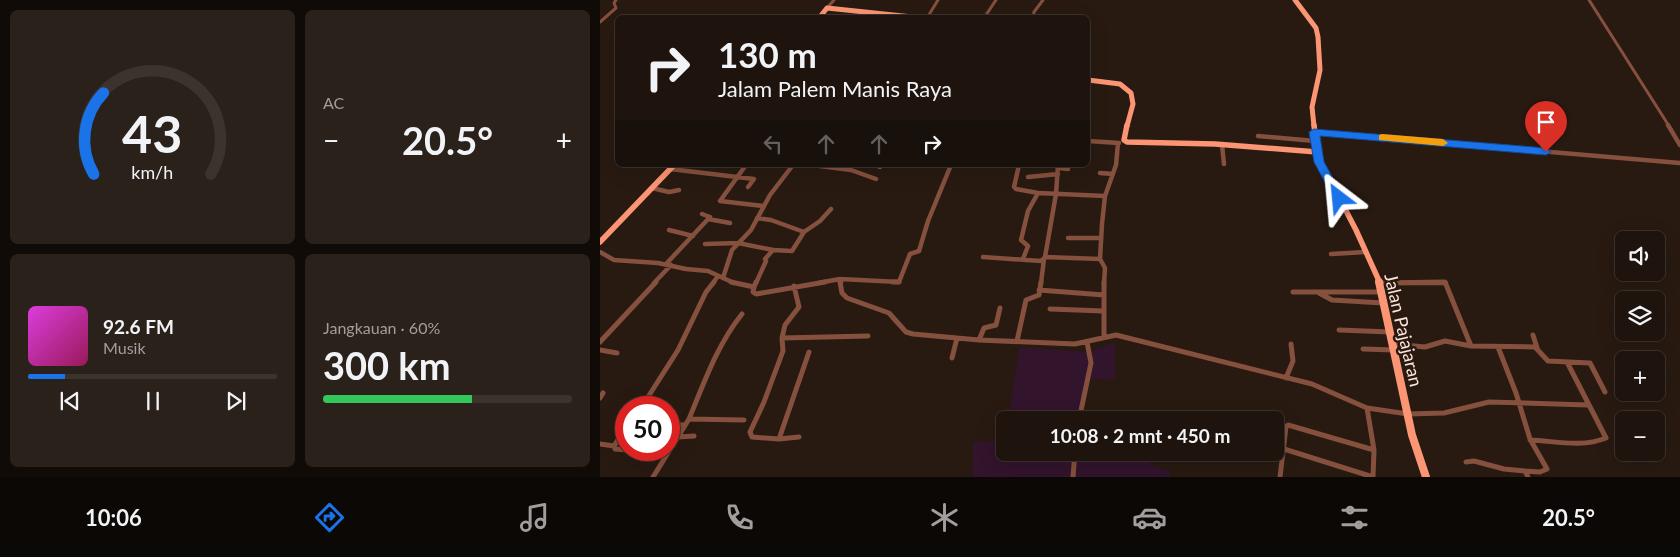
<!DOCTYPE html>
<html lang="id">
<meta charset="utf-8">
<style>
:root{--surface:#1e140d;--page:#2b211b;--text:#f1f3f6;--muted:#a19e9d;--line:#3c332e;--accent:#1a73e8}
body{margin:0;font-family:Lato,sans-serif;background:var(--page);color:var(--text);height:100vh;display:flex;flex-direction:column;font-size:19px;white-space:nowrap}
*{box-sizing:border-box;margin:0}
p{font-size:16px;color:var(--muted)}
.icon{flex:none;width:28px;height:28px;fill:none;stroke:currentColor;stroke-width:2;stroke-linecap:round;stroke-linejoin:round}
.map{position:relative;flex:1;overflow:hidden}
.sheet{display:flex;flex-direction:column;gap:10px;padding:10px;background:#100b07;width:600px}
.sheet>*{flex:none}
.banner{position:absolute;left:15px;top:15px;width:475px;height:152px;border-radius:8px;box-shadow:0 5px 20px #0002,0 0 0 1px var(--line);background:#1e140d;color:var(--text);overflow:hidden}
.controls{position:absolute;left:1015px;top:231px;display:grid;gap:10px}
.controls a{display:grid;place-items:center;width:50px;height:50px;border-radius:8px;background:var(--surface);box-shadow:0 5px 20px #0002,0 0 0 1px var(--line);font-size:25px}
.speed{position:absolute;left:15px;top:396px;display:flex;gap:10px;font-size:25px;font-weight:700;text-align:center}
.speed>*{display:grid;place-content:center;width:65px;height:65px;border-radius:50%;background:var(--surface);box-shadow:0 5px 20px #0002,0 0 0 1px var(--line);line-height:1}
.speed .limit{border:8px solid #d22;background:#fff;color:#111}
.pin{position:absolute;display:grid;place-items:center;width:42px;height:42px;color:#fff;margin:-51px -21px;border-radius:50% 50% 50% 0;rotate:-45deg;box-shadow:0 0 5px #0007}
.pin .icon{rotate:45deg}
.me{position:absolute;width:55px;margin:-28px;rotate:331deg;stroke-linejoin:round;filter:drop-shadow(0 0 4px #0008)}
.turn{display:flex;align-items:center;gap:18px;height:105px;padding:0 20px;font-size:22px}
.turn .icon{width:65px;height:65px;stroke-width:2.5}
.turn b{display:block;font-size:35px;line-height:42px}
.lanes{display:flex;align-items:center;height:48px;padding:0 20px;background:#0003;justify-content:center;gap:25px;direction:ltr}
.lanes .off{opacity:.35}
.big{font-size:38px;font-weight:700;line-height:1.1}
.sheet .card{flex:1;display:flex;flex-direction:column;justify-content:center;gap:8px;min-width:0;padding:0 18px;border-radius:8px;background:var(--page)}
.sheet .dial{align-items:center;gap:0}
.dial svg{height:130px;overflow:visible;fill:none;stroke:var(--line);stroke-width:7;stroke-linecap:round;text-anchor:middle}
.dial text{fill:var(--text);stroke:none}
.song{display:flex;align-items:center;gap:15px}
.cover{width:60px;height:60px;border-radius:8px;background:linear-gradient(135deg,hsl(300 70% 55%),hsl(330 70% 35%))}
.played{height:5px;border-radius:2px;background:linear-gradient(90deg,var(--accent) 15%,var(--line) 15%)}
.keys{display:flex;justify-content:space-around;direction:ltr}
.heat{display:flex;justify-content:space-between;align-items:center;font-size:28px;direction:ltr}
.charge{height:8px;border-radius:4px;background:linear-gradient(90deg,#34c759 60%,var(--line) 0)}
.sheet .tiles{flex:1;display:grid;gap:10px;grid-template-columns:repeat(2,1fr)}
.trip{position:absolute;left:396px;top:411px;width:288px;height:50px;border-radius:8px;background:var(--surface);box-shadow:0 5px 20px #0002,0 0 0 1px var(--line);font-weight:700;line-height:50px;text-align:center}
.tabs{display:flex;height:80px;justify-content:space-around;align-items:center;background:#0c0805;color:var(--muted)}
.tabs .icon{width:35px;height:35px}
.tabs .current{color:var(--accent)}
.tabs b{font-size:22px;color:var(--text)}
main{display:flex;flex:1;min-height:0}
.map>svg:first-child{display:block}
.green{fill:#32142c}
.lines{fill:none;stroke-linecap:round;stroke-linejoin:round}
.street-far2{stroke:#85503d;stroke-width:3}
.street-far1{stroke:#85503d;stroke-width:4.5}
.street{stroke:#85503d;stroke-width:5}
.secondary-far2{stroke:#fb9573;stroke-width:5}
.secondary-far1{stroke:#fb9573;stroke-width:5.5}
.secondary{stroke:#fb9573;stroke-width:8}
.route{fill:#1a73e8;stroke:#114b97}
.slow{fill:#f59e0b}
.labels{text-anchor:middle;dominant-baseline:central;stroke-width:5;stroke-linejoin:round;paint-order:stroke}
.street-label{font-size:18px;fill:#fee5d9;stroke:#281a11}
</style>
<main>
<section class="sheet">
<div class="tiles">
<div class="card dial"><svg viewBox="0 0 100 80">
<path d="M14 69A42 42 0 1 1 86 69"/>
<path d="M14 69A42 42 0 0 1 20 19" stroke="#1a73e8"/>
<text x="50" y="56" font-size="32" font-weight="700">43</text>
<text x="50" y="72" font-size="11">km/h</text>
</svg></div>
<div class="card"><p>AC</p>
<div class="heat"><a>−</a><b class="big">20.5°</b><a>+</a></div>
</div>
<div class="card">
<div class="song"><i class="cover"></i><div><b>92.6 FM</b><p>Musik</p></div></div>
<div class="played"></div>
<div class="keys"><svg class="icon" aria-label="previous" viewBox="0 0 24 24"><path d="M18 5L8 12l10 7zM5 5v14"/></svg><svg class="icon" aria-label="pause" viewBox="0 0 24 24"><path d="M8 5v14M16 5v14"/></svg><svg class="icon" aria-label="next" viewBox="0 0 24 24"><path d="M6 5l10 7-10 7zM19 5v14"/></svg></div>
</div>
<div class="card"><p>Jangkauan · 60%</p><b class="big">300 km</b><div class="charge"></div></div>
</div>
</section>
<div class="map">
<svg width="1080" height="477" viewBox="0 0 1080 477">
<rect width="100%" height="100%" fill="#281a11"/>
<path class="green" d="M515 342V380L489 379 479 420H408L419 347 490 352Z
M405 438V452L543 453 550 464 570 472V477H373V442L404 440Z"/>
<g class="lines">
<path class="street-far2" d="M989 0 1069 126
M227 8 234 0
M327 18 338 0
M384 18 396 0
M433 18 434 12 443 0
M0 22 16 8 14 3 16 0"/>
<path class="street-far1" d="M1068 125 1080 145
M714 132 1080 163
M658 136 715 141
M488 141 519 143
M622 145 624 164
M146 165 120 201 163 206
M212 165 251 170 276 179
M275 165 280 167
M419 165 414 187 416 189 438 193 505 196
M458 168 468 169
M70 169 154 179 148 187
M500 173 513 174
M428 177 458 174
M52 188 69 192 79 190
M157 218 171 220 204 232
M108 219 130 223
M69 230 93 236
M468 238H501
M105 244 138 243 173 250 192 251 204 232 220 221 231 209
M0 252 14 260 58 263 86 269 108 271 134 283
M731 254 766 252
M383 257 441 261 445 257 500 259
M445 257 456 194 458 165
M165 259 173 250
M423 259 428 246 421 240 428 211 438 193
M66 264 110 217 102 214
M123 278 132 250 151 230 170 195 193 165
M240 279 299 282 310 254 319 251 328 221 351 165
M54 283 71 265
M113 283 118 276
M156 283 166 261
M218 283 240 279 241 283
M441 283 444 259
M504 283 505 268 500 259 502 224 505 196 516 165 518 143
M783 283H846"/>
<path class="street" d="M131 282 154 287 153 292 156 294 225 282
M240 282 242 293 247 298 289 313 306 332 313 334 379 340 475 344 516 335 712 384 767 408 808 414 844 413 889 402 988 405
M293 282H299
M780 283 845 282 871 346 935 347 948 361 990 363 1005 392
M194 286 199 307 185 325 182 338 183 351 164 402 150 432 152 437 179 439 199 437
M154 287 156 282
M439 290 504 295
M693 292H782
M719 293 732 300 783 303
M450 309 503 311
M739 330 790 332
M933 335 937 348
M504 336V282
M182 338 268 336
M379 340 384 328 396 325 400 308
M417 341 426 300 439 295 441 282
M0 342 56 282
M794 344 825 347 845 341 871 346
M898 347 916 393 930 439 947 469 940 472 925 471 928 477
M763 349 794 350
M0 350 17 353
M352 358 357 338
M686 378 693 361 691 344
M0 398 3 393
M41 408 78 350 106 292 114 282
M767 408 774 450 773 477
M89 419C104 383 117 345 142 314
M479 420 491 363 487 342
M69 424 84 425
M78 437 94 436
M179 439 209 352
M930 440C956 441 981 448 1006 438L967 362
M0 444 14 446 15 449 68 453 53 477
M14 446 26 428
M684 449 773 477
M68 453 89 419 144 420
M866 462 874 461 904 469 925 471
M473 477 475 452
M680 477 686 427 688 425 774 450"/>
<path class="secondary-far2" d="M695 0 716 28 718 37 720 70 712 107 714 126
M219 18 227 8 322 18
M488 80 520 84 531 93 533 104 527 126"/>
<path class="secondary-far1" d="M527 125 524 140 527 142 615 144 717 152
M714 125 718 157 756 230 780 283
M0 242 74 165"/>
<path class="secondary" d="M779 282 812 435 826 477"/>
</g>
<path class="route" d="M714 129 946 148 951 152 946 155 720 136 724 162 744 198 739 203 735 201 714 162 709 132Z"/>
<path class="slow" d="M782 134 843 139 848 143 843 146 779 140V135Z"/>
<g class="labels">
<g class="street-label">
<text transform="translate(804 330) rotate(77)">Jalan Pajajaran</text>
</g>
</g>
</svg>
<div class="controls">
<a><svg class="icon" aria-label="sound" viewBox="0 0 24 24"><path d="M4 9h4l5-4v14l-5-4H4zM17 9q2 3 0 6"/></svg></a>
<a><svg class="icon" aria-label="layers" viewBox="0 0 24 24"><path d="M12 4l9 5-9 5-9-5zM3 14l9 5 9-5"/></svg></a>
<a>+</a>
<a>−</a>
</div>
<div class="speed"><div class="limit">50</div></div>
<div class="pin" style="left:946px;top:152px;background:#d93025"><svg class="icon" aria-label="arrive" viewBox="0 0 24 24"><path d="M6 21V4h12l-3 4 3 4H6"/></svg></div>
<svg class="me" style="left:739px;top:198px" viewBox="-20 -20 40 40"><path d="M0-17L14 15 0 8-14 15z" fill="#1a73e8" stroke="#fff" stroke-width="4"/></svg>
<div class="trip">10:08 · 2 mnt · 450 m</div>
<div class="banner">
<div class="turn"><svg class="icon" aria-label="right" viewBox="0 0 24 24"><path d="M7 20v-9h11M14 6l5 5-5 5"/></svg><div><b>130 m</b>Jalam Palem Manis Raya</div></div>
<div class="lanes"><svg class="icon off" aria-label="left" viewBox="0 0 24 24"><path d="M17 20v-9H6M10 6l-5 5 5 5"/></svg><svg class="icon off" aria-label="ahead" viewBox="0 0 24 24"><path d="M12 20V5M6 11l6-6 6 6"/></svg><svg class="icon off" aria-label="ahead" viewBox="0 0 24 24"><path d="M12 20V5M6 11l6-6 6 6"/></svg><svg class="icon" aria-label="right" viewBox="0 0 24 24"><path d="M7 20v-9h11M14 6l5 5-5 5"/></svg></div>
</div>
</div>
</main>
<nav class="tabs">
<b>10:06</b>
<svg class="icon current" aria-label="directions" viewBox="0 0 24 24"><path d="M12 3l9 9-9 9-9-9zM9 14v-3h6M13 9l2 2-2 2"/></svg>
<svg class="icon" aria-label="music" viewBox="0 0 24 24"><path d="M9 18V5l10-2v13"/><circle cx="6" cy="18" r="3"/><circle cx="16" cy="16" r="3"/></svg>
<svg class="icon" aria-label="phone" viewBox="0 0 24 24"><path d="M5 4h4l2 5-3 2q2 4 5 5l2-3 5 2v4C11 20 4 13 5 4z"/></svg>
<svg class="icon" aria-label="climate" viewBox="0 0 24 24"><path d="M12 3v18M4 7l16 10M4 17L20 7"/></svg>
<svg class="icon" aria-label="car" viewBox="0 0 24 24"><path d="M5 17H2v-5l4-1 3-4h7l3 4 3 1v5h-3M9 17h6M6 11h13"/><circle cx="7" cy="17" r="2"/><circle cx="17" cy="17" r="2"/></svg>
<svg class="icon" aria-label="filters" viewBox="0 0 24 24"><path d="M4 7h16M4 17h16"/><circle cx="9" cy="7" r="2"/><circle cx="15" cy="17" r="2"/></svg>
<b>20.5°</b>
</nav>
